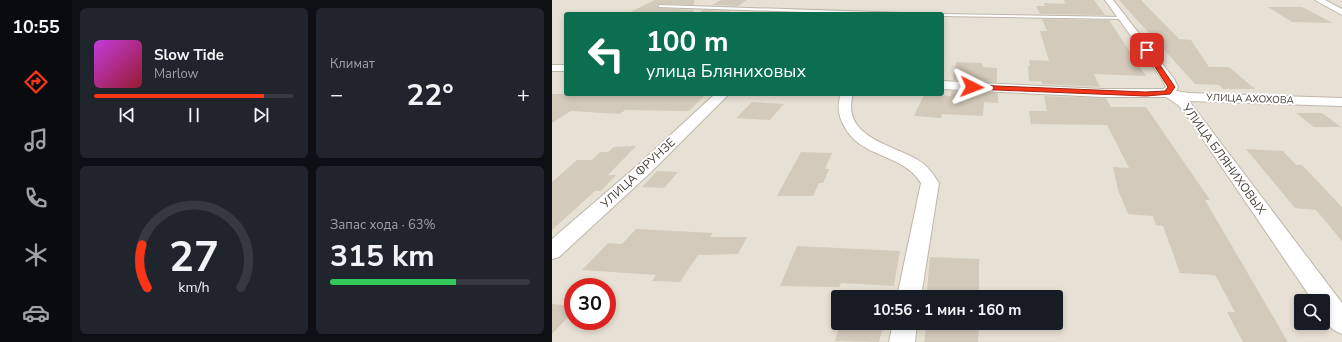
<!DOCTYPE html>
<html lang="ru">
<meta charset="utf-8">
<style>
:root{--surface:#171b24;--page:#20242c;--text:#f1f3f6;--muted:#9ea1a6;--line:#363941;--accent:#f73618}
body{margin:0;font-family:"Nunito Sans",sans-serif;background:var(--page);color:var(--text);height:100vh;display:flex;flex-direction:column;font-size:15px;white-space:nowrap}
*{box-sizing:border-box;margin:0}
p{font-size:13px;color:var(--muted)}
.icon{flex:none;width:22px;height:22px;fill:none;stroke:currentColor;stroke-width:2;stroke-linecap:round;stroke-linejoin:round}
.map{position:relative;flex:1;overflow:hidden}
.side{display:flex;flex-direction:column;gap:8px;padding:8px;background:#0d0f14;width:480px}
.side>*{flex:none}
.banner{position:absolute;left:12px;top:12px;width:380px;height:84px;border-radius:4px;box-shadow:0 2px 6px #0003;background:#0b6e4f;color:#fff;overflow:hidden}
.tools{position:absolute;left:742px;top:294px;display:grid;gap:8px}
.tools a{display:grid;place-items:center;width:36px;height:36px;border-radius:4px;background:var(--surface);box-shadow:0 2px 6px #0003;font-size:20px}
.speed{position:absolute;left:12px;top:278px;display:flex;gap:8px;font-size:20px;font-weight:700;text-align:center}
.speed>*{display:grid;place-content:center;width:52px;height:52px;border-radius:50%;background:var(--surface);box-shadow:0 2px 6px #0003;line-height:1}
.speed .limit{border:6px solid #d22;background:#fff;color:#111}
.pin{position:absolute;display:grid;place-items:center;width:34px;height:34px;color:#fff;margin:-17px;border-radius:8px;box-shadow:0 2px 6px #0006}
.me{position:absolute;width:44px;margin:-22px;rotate:93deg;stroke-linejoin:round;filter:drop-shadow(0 0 3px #0008)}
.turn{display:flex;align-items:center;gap:14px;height:84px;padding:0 16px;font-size:18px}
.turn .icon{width:52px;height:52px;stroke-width:2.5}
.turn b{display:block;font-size:28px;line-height:34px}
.big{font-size:30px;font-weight:700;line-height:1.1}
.side .widget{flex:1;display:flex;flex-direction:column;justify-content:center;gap:6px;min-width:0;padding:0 14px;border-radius:6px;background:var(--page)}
.side .dial{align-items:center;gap:0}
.dial svg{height:104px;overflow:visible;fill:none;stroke:var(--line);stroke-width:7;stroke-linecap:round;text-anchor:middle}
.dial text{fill:var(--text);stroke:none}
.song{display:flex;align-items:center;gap:12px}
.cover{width:48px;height:48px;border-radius:6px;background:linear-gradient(135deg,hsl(290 70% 55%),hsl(350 70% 35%))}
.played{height:4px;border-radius:2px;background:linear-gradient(90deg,var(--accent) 85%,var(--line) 85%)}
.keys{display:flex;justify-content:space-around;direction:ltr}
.heat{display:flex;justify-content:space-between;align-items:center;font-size:22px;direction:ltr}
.charge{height:6px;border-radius:3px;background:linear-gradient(90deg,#34c759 63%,var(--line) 0)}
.side .tiles{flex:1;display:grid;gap:8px;grid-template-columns:repeat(2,1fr)}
.trip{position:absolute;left:279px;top:290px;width:232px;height:40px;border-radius:4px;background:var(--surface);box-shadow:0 2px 6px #0003;font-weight:700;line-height:40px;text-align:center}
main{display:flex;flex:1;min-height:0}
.dock{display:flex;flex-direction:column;width:72px;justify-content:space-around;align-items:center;background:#090b0e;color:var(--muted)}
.dock .icon{width:28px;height:28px}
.dock .current{color:var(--accent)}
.dock b{font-size:18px;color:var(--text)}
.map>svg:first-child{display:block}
.residential{fill:#e7e0d4;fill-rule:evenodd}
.building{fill:#d4cabb}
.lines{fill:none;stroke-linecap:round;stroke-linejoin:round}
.service-casing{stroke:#beb6a9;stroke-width:2}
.minor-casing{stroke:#beb6a9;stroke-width:2}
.service{fill:#fff;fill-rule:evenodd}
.minor{fill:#fff;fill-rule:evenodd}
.route{fill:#f73618;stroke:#a12310}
.labels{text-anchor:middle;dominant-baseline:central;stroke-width:4;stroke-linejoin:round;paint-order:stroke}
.far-street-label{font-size:10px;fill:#453f35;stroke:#fff}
.street-label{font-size:12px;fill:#453f35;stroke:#fff}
</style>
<main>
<nav class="dock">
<b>10:55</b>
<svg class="icon current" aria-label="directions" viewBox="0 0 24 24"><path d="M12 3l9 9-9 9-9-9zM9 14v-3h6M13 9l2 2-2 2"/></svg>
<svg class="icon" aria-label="music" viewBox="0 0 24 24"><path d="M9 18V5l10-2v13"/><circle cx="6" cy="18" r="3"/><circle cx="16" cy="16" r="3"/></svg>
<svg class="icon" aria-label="phone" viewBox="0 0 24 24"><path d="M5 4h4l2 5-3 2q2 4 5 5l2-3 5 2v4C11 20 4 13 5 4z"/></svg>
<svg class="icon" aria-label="climate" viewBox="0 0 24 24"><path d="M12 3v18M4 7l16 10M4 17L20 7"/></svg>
<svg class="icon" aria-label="car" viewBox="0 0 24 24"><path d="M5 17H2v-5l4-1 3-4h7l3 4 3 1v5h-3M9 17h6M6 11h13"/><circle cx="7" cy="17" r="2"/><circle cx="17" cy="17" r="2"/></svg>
</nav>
<section class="side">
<div class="tiles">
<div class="widget">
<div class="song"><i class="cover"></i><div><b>Slow Tide</b><p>Marlow</p></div></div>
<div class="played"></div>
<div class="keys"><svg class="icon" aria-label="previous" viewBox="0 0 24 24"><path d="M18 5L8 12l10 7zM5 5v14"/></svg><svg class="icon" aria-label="pause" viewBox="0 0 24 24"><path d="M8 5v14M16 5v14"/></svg><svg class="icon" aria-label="next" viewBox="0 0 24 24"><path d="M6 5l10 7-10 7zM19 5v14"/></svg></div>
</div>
<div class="widget"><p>Климат</p>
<div class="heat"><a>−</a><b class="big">22°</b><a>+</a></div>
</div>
<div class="widget dial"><svg viewBox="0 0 100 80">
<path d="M14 69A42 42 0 1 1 86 69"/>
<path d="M14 69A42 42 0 0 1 10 36" stroke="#f73618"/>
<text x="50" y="56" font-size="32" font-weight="700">27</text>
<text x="50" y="72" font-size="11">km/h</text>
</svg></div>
<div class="widget"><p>Запас хода · 63%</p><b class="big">315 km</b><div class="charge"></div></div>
</div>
</section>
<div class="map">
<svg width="790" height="342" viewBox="0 0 790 342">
<rect width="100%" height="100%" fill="#f3efe6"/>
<path class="residential" d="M0 0H790V342H0ZM14 14H390V94H14ZM21 287H55V321H21ZM286 297H504V323H286ZM749 301H771V323H749Z"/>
<path class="building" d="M103 0H142V5L108 4 104 7 106 8 142 10V13L74 14Z
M169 0H195L186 6 160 5Z
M512 0H542L553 15 488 14 484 6H493L492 3 513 4Z
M567 0H589L627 39 639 40 657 67H677L703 89H671L667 85 643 84Z
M716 7H750L781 23 740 22Z
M151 10 179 11 175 14H145Z
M490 19 557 20 594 76 542 74 548 87 490 84 489 81H477L476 66H478L477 60 497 61 488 31H495Z
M404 62 430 63 431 67 445 68V82L401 80Z
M399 91 446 93V103L432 102 431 116 390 114 389 118 362 116 372 95 399 96Z
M0 94H154L137 111 73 110 68 114 19 111 0 123Z
M492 96 554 98 559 107H594L658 200H653L736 342H691L675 312H683L663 275 628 273 611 226 604 225 601 216 576 214 566 190 561 167 577 168 555 125 479 124 477 111H495Z
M200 102 232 104 218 120 184 118Z
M744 113H770L789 127H762Z
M84 146 56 175H64L49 191H43L0 230V182L25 160H40L48 152H56L62 147Z
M694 149 731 151 744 165H750L790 207V241L764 210 743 208Z
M249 152 280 153 273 169H277L271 183H267L261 196H225Z
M105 171 126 172 112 188 90 187Z
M84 229 161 233 158 237H195L186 254 146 255 128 282 100 281 104 275 30 270 56 243 70 244Z
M245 246 348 251 342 286 289 283 287 287 228 286Z
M378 257 427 259V295L428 297H411V292L375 290Z
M0 304 21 306V312L0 334Z
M289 323H332L327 342 283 341Z
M375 323H427L426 342H372Z"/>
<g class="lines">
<g class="service-casing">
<path id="service" d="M108 5 352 13 354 14H310L106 7Z
M388 14H390L571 17 573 18 571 19 390 16V14Z"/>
</g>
<g class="minor-casing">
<path id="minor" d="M553 0H561L622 79 626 87 624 91 637 93 790 98V106L637 101 790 303V334C774 328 771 317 771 301H761L633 113 626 105 614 97H550L390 89V81L550 89H611L614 87 610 79Z
M763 0H773L790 9V15Z
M0 65H14V71H0Z
M163 94H177L98 173 7 257 0 259V239L86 165Z
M289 94H301C288 137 341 145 366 160 376 166 381 174 387 183L369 297H345L369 183C350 152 307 159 291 124 286 114 285 105 289 94Z
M341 323H365L363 342H337Z"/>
</g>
<use href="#service" class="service"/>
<use href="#minor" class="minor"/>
</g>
<path class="route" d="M593 49H597L623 87 618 94 594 96 420 89 417 87 420 85 594 92 613 91 616 87 592 50Z"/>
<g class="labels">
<g class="far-street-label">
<text transform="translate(698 99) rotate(2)">УЛИЦА АХОХОВА</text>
</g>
<g class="street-label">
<text transform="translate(672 159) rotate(54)">УЛИЦА БЛЯНИХОВЫХ</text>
<text transform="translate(86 173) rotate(-43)">УЛИЦА ФРУНЗЕ</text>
</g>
</g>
</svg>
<div class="tools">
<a><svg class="icon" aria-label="search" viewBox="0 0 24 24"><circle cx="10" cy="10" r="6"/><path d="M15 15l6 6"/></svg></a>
</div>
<div class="speed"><div class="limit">30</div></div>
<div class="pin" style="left:595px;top:50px;background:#d93025"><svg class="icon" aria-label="arrive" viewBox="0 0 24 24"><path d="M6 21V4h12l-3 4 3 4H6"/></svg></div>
<svg class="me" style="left:420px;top:87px" viewBox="-20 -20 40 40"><path d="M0-17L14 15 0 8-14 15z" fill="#f73618" stroke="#fff" stroke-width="4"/></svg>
<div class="trip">10:56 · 1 мин · 160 m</div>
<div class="banner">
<div class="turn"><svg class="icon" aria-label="left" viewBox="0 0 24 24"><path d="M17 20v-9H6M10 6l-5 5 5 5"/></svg><div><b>100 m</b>улица Бляниховых</div></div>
</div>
</div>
</main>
